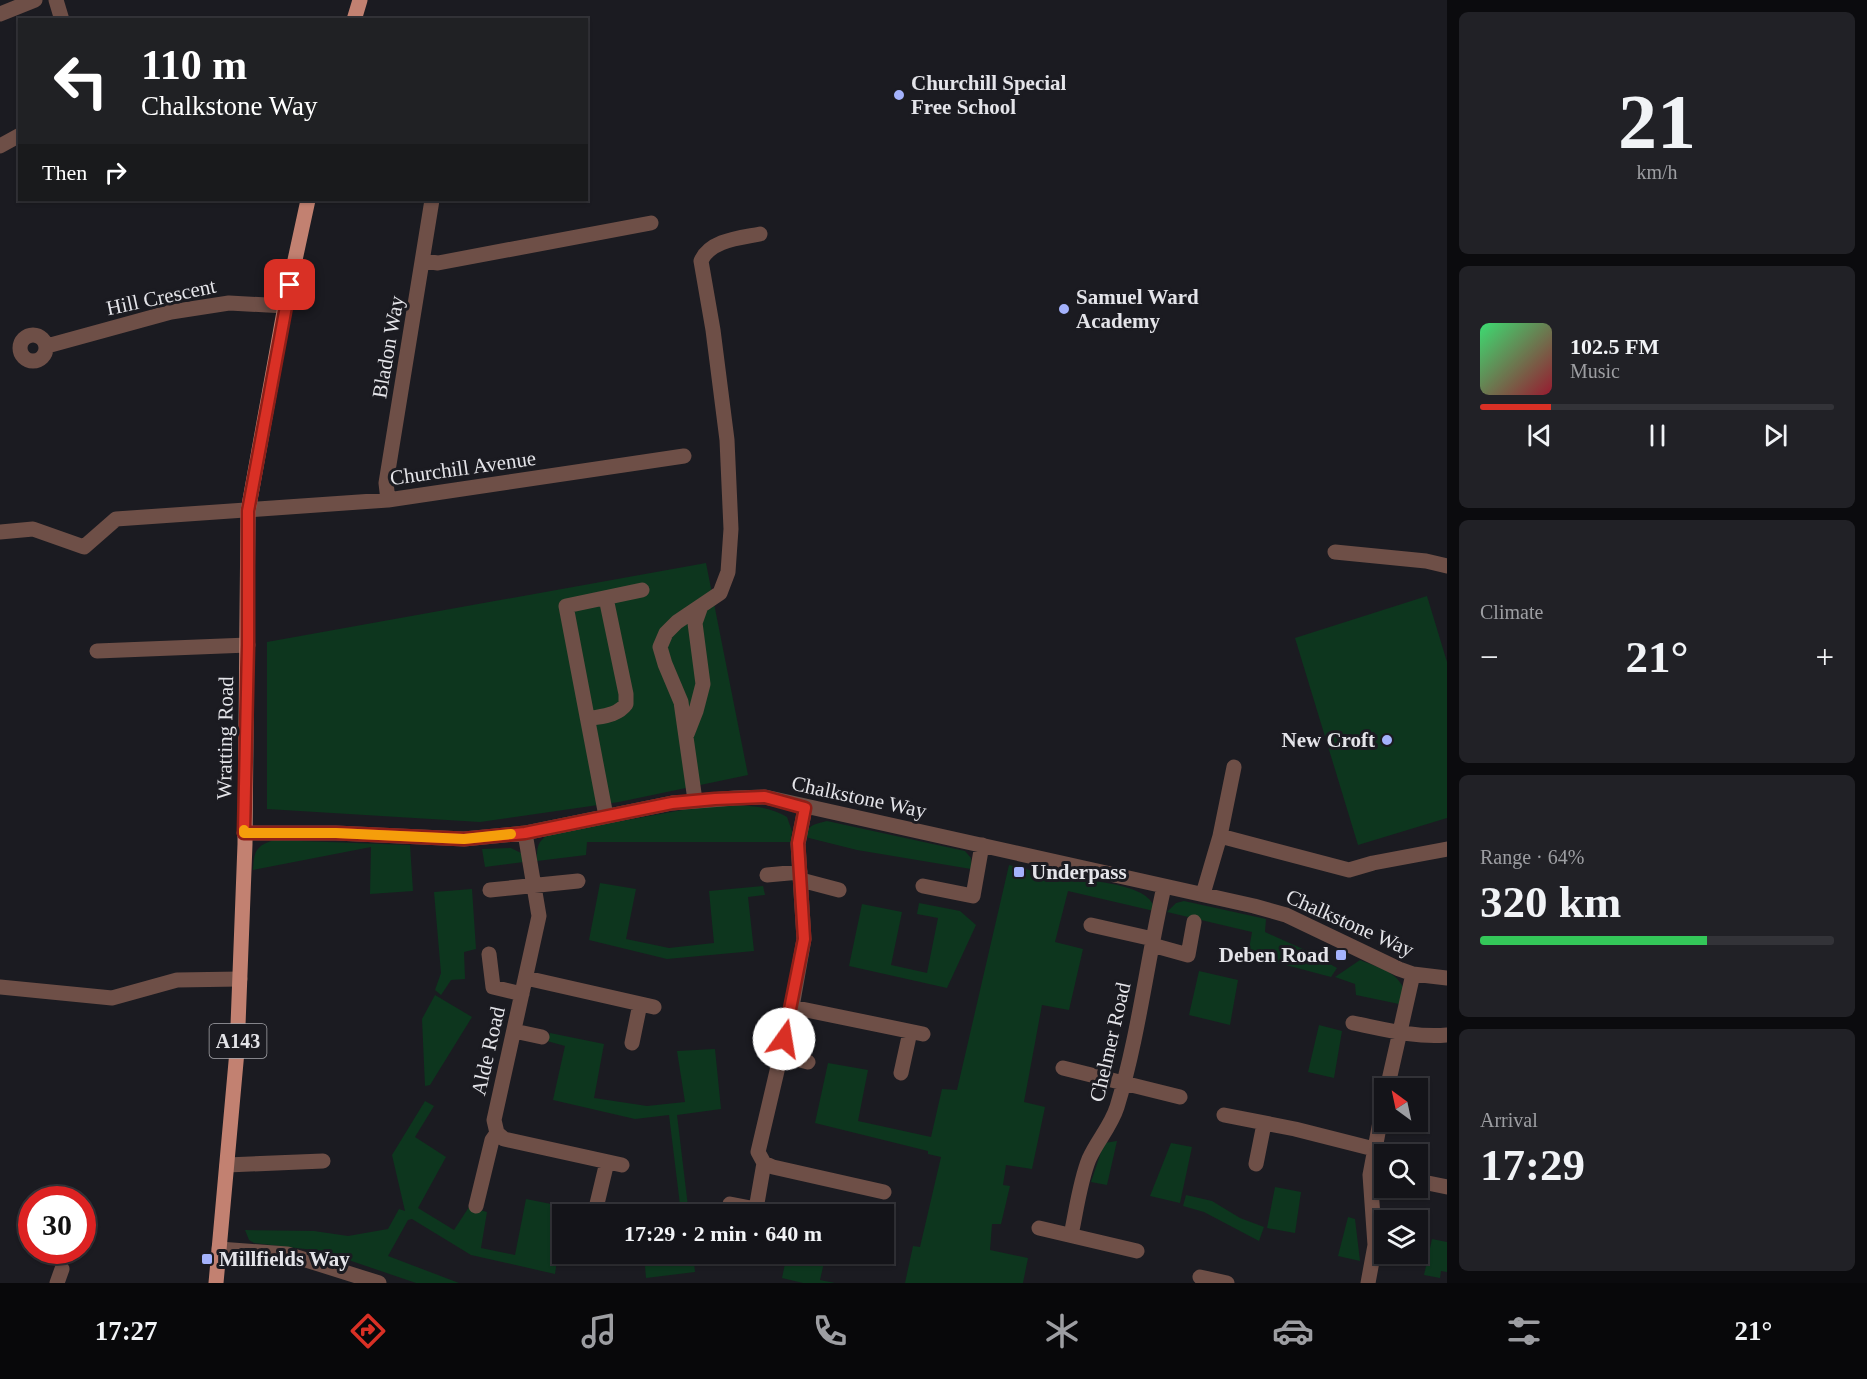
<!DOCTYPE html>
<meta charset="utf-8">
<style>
:root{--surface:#141419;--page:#212126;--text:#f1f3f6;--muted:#9d9ea2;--line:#333338;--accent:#d93025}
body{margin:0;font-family:"Times New Roman",serif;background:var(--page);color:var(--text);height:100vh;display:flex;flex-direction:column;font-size:22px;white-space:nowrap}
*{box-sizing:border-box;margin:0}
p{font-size:20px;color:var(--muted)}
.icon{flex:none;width:33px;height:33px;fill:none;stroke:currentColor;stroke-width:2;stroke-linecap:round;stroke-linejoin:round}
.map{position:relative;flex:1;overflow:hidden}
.side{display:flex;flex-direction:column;gap:12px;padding:12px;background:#0b0b0e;width:420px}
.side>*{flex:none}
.guide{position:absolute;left:18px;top:18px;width:570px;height:183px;border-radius:0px;box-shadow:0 2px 4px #0004,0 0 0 2px var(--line);background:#202124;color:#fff;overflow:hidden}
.needle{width:39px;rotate:327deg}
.controls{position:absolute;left:1374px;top:1078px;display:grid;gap:12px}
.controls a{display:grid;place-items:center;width:54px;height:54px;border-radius:0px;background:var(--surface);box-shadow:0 2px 4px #0004,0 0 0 2px var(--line);font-size:30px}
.speed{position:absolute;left:18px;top:1186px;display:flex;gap:12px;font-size:30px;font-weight:700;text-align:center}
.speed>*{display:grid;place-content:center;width:78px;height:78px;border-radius:50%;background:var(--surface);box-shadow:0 2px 4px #0004,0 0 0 2px var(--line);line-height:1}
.speed .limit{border:9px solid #d22;background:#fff;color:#111}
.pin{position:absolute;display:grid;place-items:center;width:51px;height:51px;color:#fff;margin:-26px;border-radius:12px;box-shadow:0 3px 9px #0006}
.me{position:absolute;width:66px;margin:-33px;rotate:13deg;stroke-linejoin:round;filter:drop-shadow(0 0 4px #0008)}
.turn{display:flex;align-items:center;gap:21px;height:126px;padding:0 24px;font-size:27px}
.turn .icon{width:78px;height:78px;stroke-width:2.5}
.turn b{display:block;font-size:42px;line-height:51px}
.then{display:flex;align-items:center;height:57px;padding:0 24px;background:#0003;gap:12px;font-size:22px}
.big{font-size:45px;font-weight:700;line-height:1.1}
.side .widget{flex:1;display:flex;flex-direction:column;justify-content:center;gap:9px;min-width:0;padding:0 21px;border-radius:9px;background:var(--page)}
.side .dial{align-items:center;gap:0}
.dial b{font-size:78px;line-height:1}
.song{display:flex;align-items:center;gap:18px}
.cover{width:72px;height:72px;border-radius:9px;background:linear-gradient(135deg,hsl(140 70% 55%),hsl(350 70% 35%))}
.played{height:6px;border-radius:3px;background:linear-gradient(90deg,var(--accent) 20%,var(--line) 20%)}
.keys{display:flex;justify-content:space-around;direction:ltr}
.heat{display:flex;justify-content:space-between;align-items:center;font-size:33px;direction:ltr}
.charge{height:9px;border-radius:4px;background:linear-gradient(90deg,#34c759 64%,var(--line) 0)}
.trip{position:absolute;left:552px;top:1204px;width:342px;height:60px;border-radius:0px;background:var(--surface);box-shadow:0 2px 4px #0004,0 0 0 2px var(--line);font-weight:700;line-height:60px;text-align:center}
.tab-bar{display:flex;height:96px;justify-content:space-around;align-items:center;background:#08080a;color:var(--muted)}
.tab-bar .icon{width:42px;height:42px}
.tab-bar .on{color:var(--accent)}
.tab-bar b{font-size:27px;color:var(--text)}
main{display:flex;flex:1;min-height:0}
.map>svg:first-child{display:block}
.green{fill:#0d361e}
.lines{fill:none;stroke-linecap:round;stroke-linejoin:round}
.minor{stroke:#6e4f47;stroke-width:15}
.major{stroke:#c28171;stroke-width:15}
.route-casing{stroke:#8d1f18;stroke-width:15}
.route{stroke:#d93025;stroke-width:10}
.slow{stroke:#f59e0b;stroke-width:10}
.poi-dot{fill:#a4b2fc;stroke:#1b1b21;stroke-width:2}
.labels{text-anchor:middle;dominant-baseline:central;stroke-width:6;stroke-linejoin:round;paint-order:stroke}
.shield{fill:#1b1b21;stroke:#a8a8ad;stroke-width:1.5}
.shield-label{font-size:20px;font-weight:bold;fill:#e4e4e9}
.poi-label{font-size:21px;font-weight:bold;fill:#e4e4e9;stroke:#1b1b21;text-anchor:start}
.street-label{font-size:21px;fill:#e4e4e9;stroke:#1b1b21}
</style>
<main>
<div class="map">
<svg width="1447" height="1283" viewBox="0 0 1447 1283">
<rect width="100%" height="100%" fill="#1b1b21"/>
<path class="green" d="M706 563 748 775 619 802 480 822 267 809V642Z
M1427 596 1447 662V818L1358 845 1295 638Z
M705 806C733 806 762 802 787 817L792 831 791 842H587L586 855 537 861C537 847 537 842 549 834Z
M827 821 965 851 971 858V869L857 850 805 837C808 824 816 824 827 821Z
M274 840 410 845 413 891 370 894 371 847 253 870C254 852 255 846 274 840Z
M511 848 521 853 524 862 485 867 482 849Z
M1009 865 1070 880 1071 878C1091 881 1156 885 1154 911L1068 891 1055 942 1083 949 1069 1010 1042 1005 1024 1102 1045 1107 1032 1169 1006 1165 1003 1185 1010 1186 1001 1224H992L990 1250 1028 1258 1023 1283H905L913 1246 920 1247 941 1157 928 1154V1151L815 1123 828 1063 868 1070 858 1121 931 1137 942 1089 957 1090Z
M600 883 636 889 626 939 669 948 714 943 709 891 763 886 765 895 748 897 754 951 667 959 589 940Z
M472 889 476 949 464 952 465 979 451 980 441 995 435 990 441 973 434 892Z
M1184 901 1266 919 1265 932 1305 950 1337 968 1331 977 1248 955 1252 932 1167 912 1176 903Z
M919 903 960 911 976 925 947 988 849 966 862 904 902 912 891 965 927 973 938 918 917 914Z
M1360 960C1379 968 1397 971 1405 991L1399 1004 1356 995 1355 984 1335 977Z
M1199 971 1238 980 1230 1025 1189 1015Z
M435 995 472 1017 430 1085 425 1086 422 1019Z
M1319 1025 1342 1031 1334 1078 1308 1072Z
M550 1033 604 1044 594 1098 647 1106 685 1102 677 1051 715 1049 721 1109 677 1115 689 1215H670L681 1213 669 1115 635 1119 553 1100 565 1046 547 1041Z
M425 1101 434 1106 415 1137 446 1157 418 1208 454 1230 469 1207 487 1212 481 1248 515 1255 526 1199 566 1207 565 1215H562V1229L555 1274 471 1255 412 1219 408 1220 388 1256 459 1283H416L322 1251 254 1243 249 1240 245 1230 314 1231 348 1236 388 1229 399 1209 405 1211 392 1155Z
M1117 1141 1107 1185 1091 1182 1104 1143Z
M1171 1143 1192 1147 1180 1203 1150 1196Z
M1275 1187 1301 1192 1295 1233 1267 1228Z
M1186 1195 1212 1201 1240 1218 1264 1227 1259 1241 1204 1212 1183 1206Z
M1348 1217 1355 1219 1360 1261 1338 1256Z
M1432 1239 1447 1242V1272L1441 1271 1440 1278 1424 1275Z
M644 1254H693L695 1272 646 1278Z
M787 1254H826L820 1280 835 1283H803L782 1278Z"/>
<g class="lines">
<path class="minor" d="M56 0 62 20
M0 14 35 0
M0 146 20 135
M423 261 438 263 651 223
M20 348a13 13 0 1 1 26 0a13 13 0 1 1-26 0Z
M47 346 171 312 229 303 285 306
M388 500 386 483 432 200
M0 532 33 529 84 547 116 519 388 500 684 456
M1335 552 1426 561 1447 566
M97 651 248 645
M588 719C602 716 617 716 626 704V694L606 598
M687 734 696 711 703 684 695 623 701 606
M695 800 681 702 665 664 660 647 666 633 677 622 720 593 728 572 731 529 727 440 713 330 701 261C710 240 740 238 760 234
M805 808 798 844 804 939 792 1007 758 1152 764 1163 773 1167 884 1192
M606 816 566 606 642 590
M244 833H336L464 839 525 833 672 803 735 798 765 797 1254 906 1286 915 1399 969 1413 974 1447 978
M1220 836 1349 870 1373 863 1447 849
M767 875 800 872
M801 880 839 890
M923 886 973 896 982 845
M490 890 578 881
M1203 894 1220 836 1234 767
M1091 925 1153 939
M1152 945 1188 955 1194 922
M489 954 493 987 522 994
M526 978 654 1007
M0 987 112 998 177 980 240 979
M792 1007 923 1034
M1353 1023C1383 1029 1416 1038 1447 1035
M514 1031 542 1037
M632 1043 640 1004
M780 1055 808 1062
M1063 1068 1180 1097
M901 1073 910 1032
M1387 1089 1413 974
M1224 1115 1295 1129 1374 1149
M497 1133 504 1139 622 1165
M1256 1164 1264 1124
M227 1165 323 1161
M1418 1181 1447 1187
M730 1204 756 1209 764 1163
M476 1206 492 1140 497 1133 494 1120 539 916 525 833
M596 1208 607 1162
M1039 1228 1137 1251
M1071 1235C1076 1212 1080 1181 1089 1159 1097 1141 1111 1126 1117 1107 1139 1035 1147 960 1164 887
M219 1249 287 1254 379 1283
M1200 1277 1227 1283
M57 1283 62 1269
M1368 1283 1375 1245 1370 1175 1384 1101"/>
<path class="major" d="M354 20 360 0
M216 1283 237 1051 245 844 248 511 285 306 308 200"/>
</g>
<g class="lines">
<g class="route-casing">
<path id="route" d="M290 285 248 511V645L244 833H336L464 839 525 833 672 803 715 799 765 797 805 808 798 843 804 939 784 1039"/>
</g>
<use href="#route" class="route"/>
<path class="slow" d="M244 830V833H336L464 839 511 834"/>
</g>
<g class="poi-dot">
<circle cx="899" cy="95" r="6"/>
<circle cx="1064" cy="309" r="6"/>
<circle cx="1387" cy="740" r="6"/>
<rect x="1013" y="866" width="12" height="12" rx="3"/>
<rect x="1335" y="949" width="12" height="12" rx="3"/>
<rect x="201" y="1253" width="12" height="12" rx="3"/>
</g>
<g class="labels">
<rect class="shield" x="209.5" y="1024" width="57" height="34" rx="4.5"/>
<g class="shield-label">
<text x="238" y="1041">A143</text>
</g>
<g class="poi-label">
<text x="911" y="83">Churchill Special<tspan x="911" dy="24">Free School</tspan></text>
<text x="1076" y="297">Samuel Ward<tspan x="1076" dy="24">Academy</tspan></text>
<text x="1375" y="740" text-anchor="end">New Croft</text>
<text x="1031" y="872">Underpass</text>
<text x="1329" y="955" text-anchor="end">Deben Road</text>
<text x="219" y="1259">Millfields Way</text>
</g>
<g class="street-label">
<text transform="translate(161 297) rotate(-12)">Hill Crescent</text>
<text transform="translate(388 347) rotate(-80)">Bladon Way</text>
<text transform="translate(463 468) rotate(-8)">Churchill Avenue</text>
<text transform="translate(225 738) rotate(-89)">Wratting Road</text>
<text transform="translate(859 797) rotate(12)">Chalkstone Way</text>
<text transform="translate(1350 923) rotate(24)">Chalkstone Way</text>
<text transform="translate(1110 1042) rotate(-77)">Chelmer Road</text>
<text transform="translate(488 1051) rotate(-77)">Alde Road</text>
</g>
</g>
</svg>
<div class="controls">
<a><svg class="needle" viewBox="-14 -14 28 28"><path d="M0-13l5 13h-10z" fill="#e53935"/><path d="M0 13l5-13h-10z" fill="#9d9ea2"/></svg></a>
<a><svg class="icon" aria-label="search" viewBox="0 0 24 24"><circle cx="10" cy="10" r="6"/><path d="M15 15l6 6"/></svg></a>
<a><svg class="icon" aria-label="layers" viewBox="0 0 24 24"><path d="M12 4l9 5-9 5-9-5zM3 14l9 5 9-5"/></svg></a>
</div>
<div class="speed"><div class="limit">30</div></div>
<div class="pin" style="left:290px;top:285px;background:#d93025"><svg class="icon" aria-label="arrive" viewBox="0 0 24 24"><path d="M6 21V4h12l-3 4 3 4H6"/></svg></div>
<svg class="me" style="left:784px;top:1039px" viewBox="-20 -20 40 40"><circle r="19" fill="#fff"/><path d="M0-13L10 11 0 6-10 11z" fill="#d93025"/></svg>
<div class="trip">17:29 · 2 min · 640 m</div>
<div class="guide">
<div class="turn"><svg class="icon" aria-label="left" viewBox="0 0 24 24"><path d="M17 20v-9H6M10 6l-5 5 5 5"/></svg><div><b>110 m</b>Chalkstone Way</div></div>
<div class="then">Then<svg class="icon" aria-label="right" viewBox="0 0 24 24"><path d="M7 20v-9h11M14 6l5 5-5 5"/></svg></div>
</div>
</div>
<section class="side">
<div class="widget dial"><b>21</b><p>km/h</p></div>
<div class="widget">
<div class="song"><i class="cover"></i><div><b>102.5 FM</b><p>Music</p></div></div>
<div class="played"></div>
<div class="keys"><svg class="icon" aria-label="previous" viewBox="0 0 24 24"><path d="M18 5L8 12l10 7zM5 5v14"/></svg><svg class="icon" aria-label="pause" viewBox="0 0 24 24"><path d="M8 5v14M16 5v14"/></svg><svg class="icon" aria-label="next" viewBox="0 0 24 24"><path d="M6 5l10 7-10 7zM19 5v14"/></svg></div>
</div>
<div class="widget"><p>Climate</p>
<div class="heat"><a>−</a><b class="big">21°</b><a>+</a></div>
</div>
<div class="widget"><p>Range · 64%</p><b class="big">320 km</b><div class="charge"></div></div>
<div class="widget"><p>Arrival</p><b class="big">17:29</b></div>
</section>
</main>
<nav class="tab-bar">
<b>17:27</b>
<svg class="icon on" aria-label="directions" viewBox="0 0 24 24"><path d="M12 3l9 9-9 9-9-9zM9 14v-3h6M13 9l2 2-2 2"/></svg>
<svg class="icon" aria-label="music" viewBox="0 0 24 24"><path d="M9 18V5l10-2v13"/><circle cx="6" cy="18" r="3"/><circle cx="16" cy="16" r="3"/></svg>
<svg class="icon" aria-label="phone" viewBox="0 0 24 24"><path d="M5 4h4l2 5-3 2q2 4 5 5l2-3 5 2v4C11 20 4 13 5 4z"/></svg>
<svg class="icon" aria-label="climate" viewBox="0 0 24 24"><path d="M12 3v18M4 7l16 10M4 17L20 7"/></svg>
<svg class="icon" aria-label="car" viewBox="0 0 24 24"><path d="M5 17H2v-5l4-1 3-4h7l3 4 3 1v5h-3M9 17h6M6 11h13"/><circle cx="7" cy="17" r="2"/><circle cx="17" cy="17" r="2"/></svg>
<svg class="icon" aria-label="filters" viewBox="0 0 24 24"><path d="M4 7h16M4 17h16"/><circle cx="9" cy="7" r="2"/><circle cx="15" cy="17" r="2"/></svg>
<b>21°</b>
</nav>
